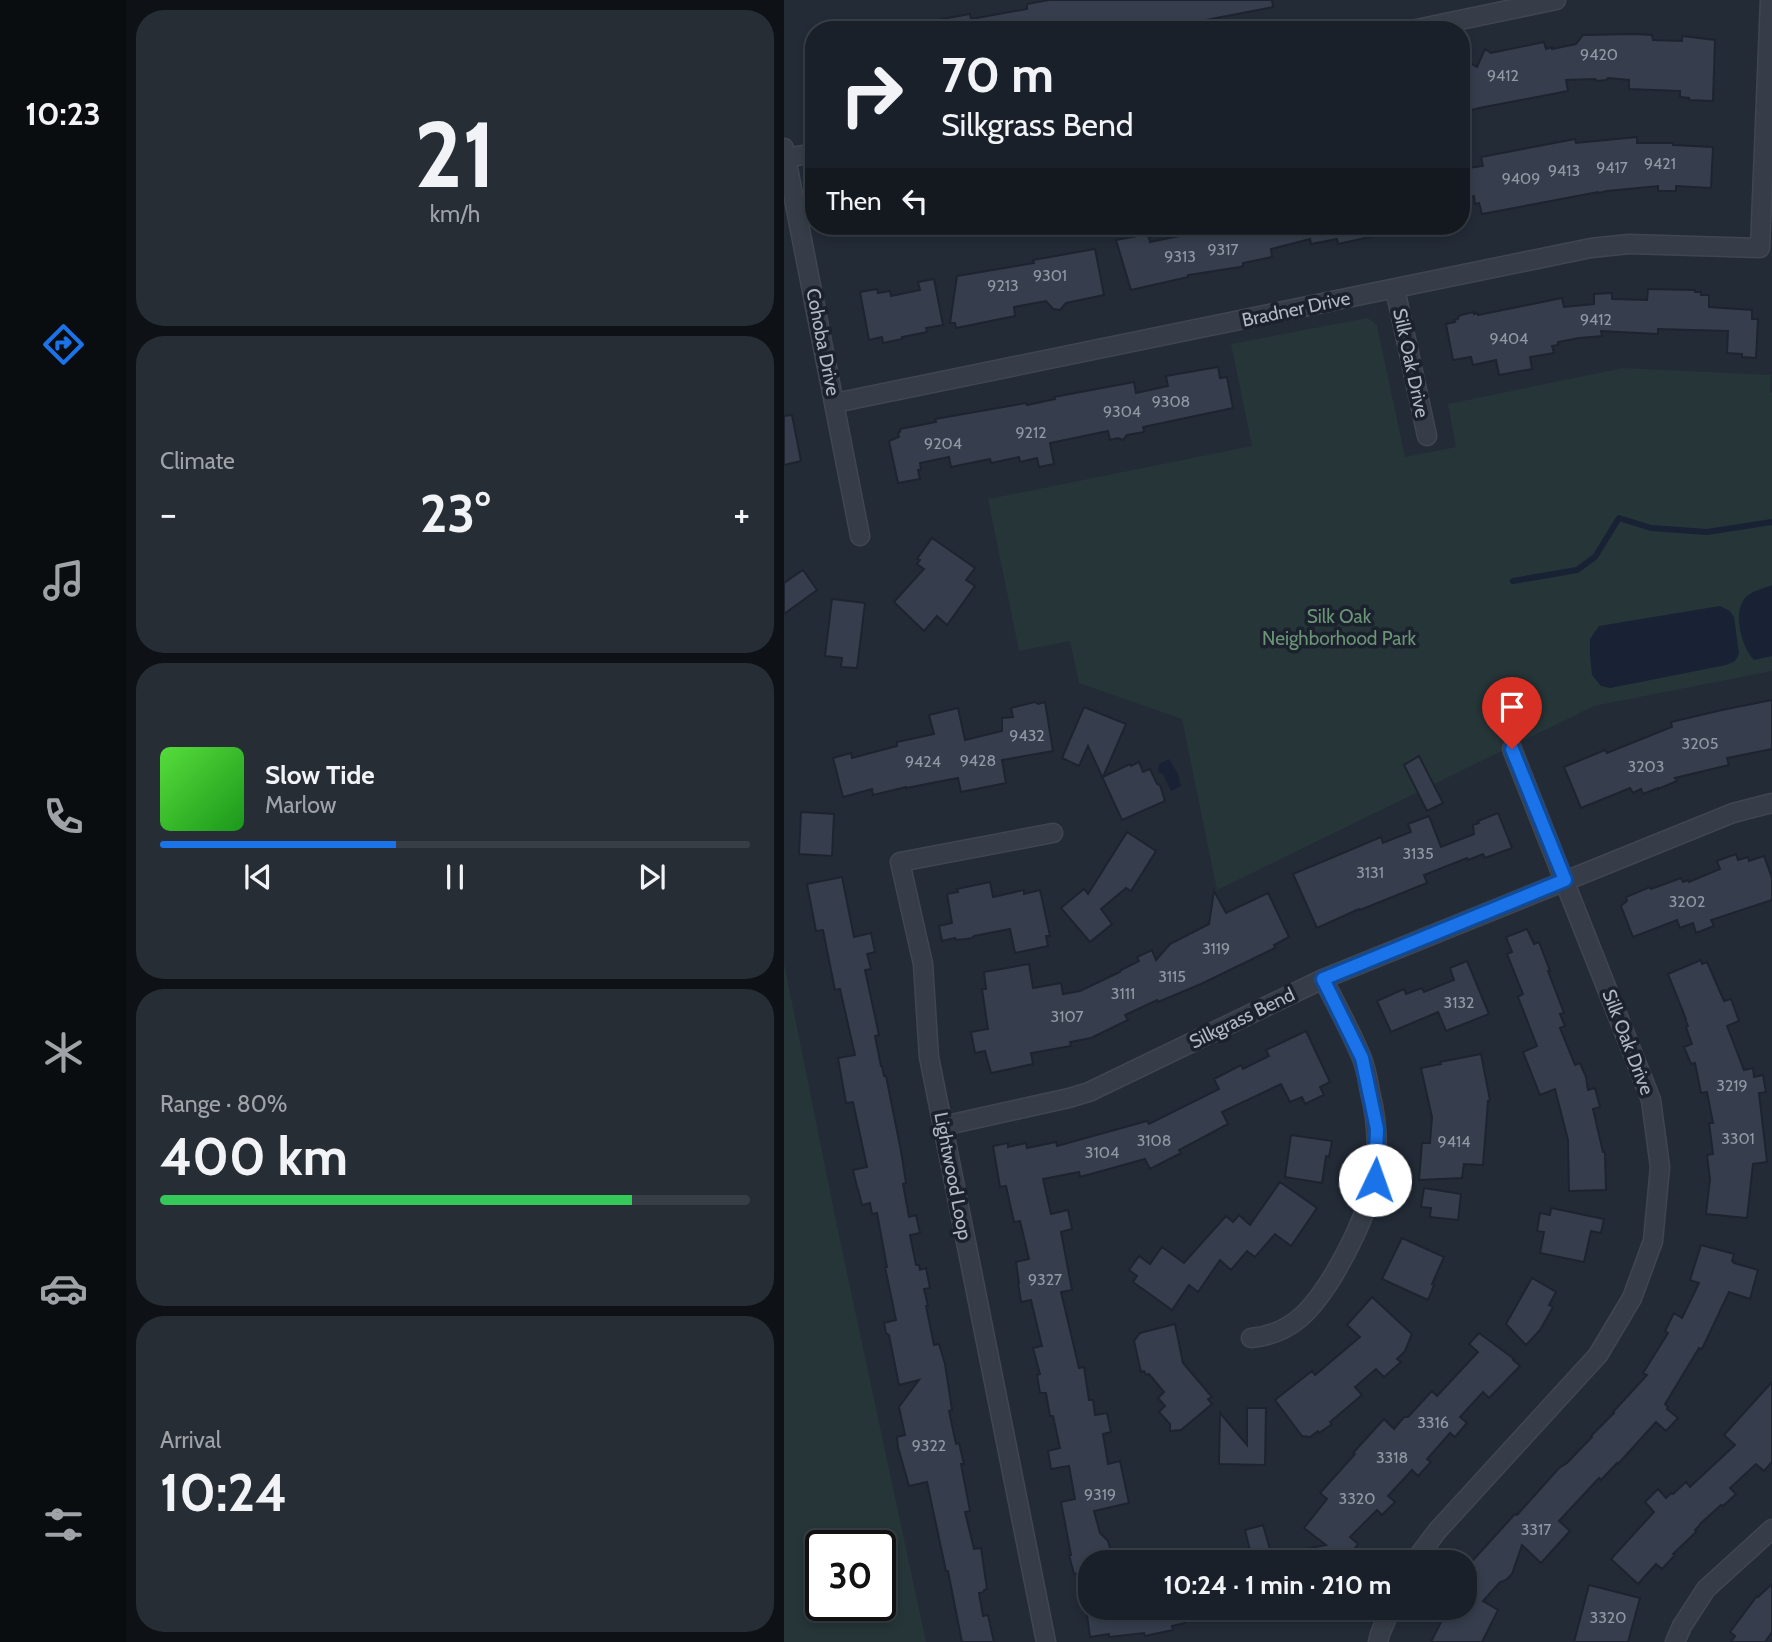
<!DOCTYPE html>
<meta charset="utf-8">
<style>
:root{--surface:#1a2029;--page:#272d35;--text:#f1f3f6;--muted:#9fa3a8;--line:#383e46;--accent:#1a73e8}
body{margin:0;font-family:Cabin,sans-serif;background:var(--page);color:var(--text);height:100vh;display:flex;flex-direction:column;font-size:26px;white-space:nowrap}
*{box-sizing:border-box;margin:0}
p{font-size:23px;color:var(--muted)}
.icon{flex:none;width:38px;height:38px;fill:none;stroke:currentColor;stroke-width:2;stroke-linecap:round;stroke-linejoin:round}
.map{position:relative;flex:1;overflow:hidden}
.panel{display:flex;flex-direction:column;gap:10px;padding:10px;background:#0e1217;width:658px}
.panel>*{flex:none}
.hud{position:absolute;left:21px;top:21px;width:665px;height:214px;border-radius:28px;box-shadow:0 4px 10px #0003,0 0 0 2px var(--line);background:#1a2029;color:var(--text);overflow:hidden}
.speed{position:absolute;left:21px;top:1530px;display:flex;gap:14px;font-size:35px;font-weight:700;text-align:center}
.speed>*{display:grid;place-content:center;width:91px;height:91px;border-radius:50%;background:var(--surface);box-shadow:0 4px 10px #0003,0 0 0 2px var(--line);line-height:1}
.speed .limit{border:4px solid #111;border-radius:10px;background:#fff;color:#111}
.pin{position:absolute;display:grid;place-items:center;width:60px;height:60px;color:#fff;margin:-72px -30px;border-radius:50% 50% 50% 0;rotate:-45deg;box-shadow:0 0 7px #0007}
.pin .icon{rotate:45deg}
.me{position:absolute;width:77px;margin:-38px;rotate:3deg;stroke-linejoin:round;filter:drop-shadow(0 0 5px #0008)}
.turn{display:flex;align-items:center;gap:24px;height:147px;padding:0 21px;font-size:32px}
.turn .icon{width:91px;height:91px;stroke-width:2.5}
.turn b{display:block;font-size:49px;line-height:60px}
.then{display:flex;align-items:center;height:66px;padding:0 21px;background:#0003;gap:14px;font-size:26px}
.big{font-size:52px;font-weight:700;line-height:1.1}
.panel .tile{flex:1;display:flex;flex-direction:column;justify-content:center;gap:10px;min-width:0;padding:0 24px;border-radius:28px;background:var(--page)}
.panel .dial{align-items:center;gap:0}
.dial b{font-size:91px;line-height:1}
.song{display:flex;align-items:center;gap:21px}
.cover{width:84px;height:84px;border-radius:10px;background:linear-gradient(135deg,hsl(110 70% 55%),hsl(120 70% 35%))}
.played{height:7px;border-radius:4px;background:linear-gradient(90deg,var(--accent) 40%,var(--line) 40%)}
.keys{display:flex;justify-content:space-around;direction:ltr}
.heat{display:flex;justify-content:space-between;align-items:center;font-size:38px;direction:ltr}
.charge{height:10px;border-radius:5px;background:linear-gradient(90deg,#34c759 80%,var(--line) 0)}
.trip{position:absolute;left:294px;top:1550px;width:399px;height:70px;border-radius:28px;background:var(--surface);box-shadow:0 4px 10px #0003,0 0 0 2px var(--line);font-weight:700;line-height:70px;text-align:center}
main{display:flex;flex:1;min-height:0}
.tabs{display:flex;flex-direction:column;width:126px;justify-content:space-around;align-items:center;background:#0a0d10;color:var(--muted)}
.tabs .icon{width:49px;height:49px}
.tabs .active{color:var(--accent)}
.tabs b{font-size:32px;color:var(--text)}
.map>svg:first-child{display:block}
.green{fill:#253538;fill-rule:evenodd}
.water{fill:#182234}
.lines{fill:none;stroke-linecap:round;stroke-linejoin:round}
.stream{stroke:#182234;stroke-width:6}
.building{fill:#363e4e;stroke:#1e242f;stroke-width:2}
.street-casing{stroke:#404651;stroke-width:21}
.street{stroke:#373d48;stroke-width:18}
.route-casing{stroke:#114b97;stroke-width:18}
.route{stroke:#1a73e8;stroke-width:12}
.labels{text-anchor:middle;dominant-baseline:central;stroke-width:7;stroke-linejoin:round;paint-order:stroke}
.number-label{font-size:16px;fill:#9098a4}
.street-label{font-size:19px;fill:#b1b8c4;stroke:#1c222d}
.park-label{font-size:19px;fill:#6b9376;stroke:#1c222d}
</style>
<main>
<nav class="tabs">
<b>10:23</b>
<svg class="icon active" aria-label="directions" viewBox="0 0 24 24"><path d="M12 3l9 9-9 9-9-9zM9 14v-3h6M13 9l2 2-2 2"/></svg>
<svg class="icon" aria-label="music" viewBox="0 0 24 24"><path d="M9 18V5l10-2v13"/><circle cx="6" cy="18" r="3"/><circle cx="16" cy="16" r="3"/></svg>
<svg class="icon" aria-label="phone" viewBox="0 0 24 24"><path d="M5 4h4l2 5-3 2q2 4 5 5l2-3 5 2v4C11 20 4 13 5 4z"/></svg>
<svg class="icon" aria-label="climate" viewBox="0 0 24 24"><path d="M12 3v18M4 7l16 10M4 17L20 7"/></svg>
<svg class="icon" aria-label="car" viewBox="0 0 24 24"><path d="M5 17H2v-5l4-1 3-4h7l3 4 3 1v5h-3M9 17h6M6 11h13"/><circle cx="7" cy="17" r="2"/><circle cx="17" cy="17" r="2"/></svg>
<svg class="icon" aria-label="filters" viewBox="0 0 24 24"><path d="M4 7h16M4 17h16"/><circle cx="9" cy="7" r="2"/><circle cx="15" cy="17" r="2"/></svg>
</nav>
<section class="panel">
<div class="tile dial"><b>21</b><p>km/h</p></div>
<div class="tile"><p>Climate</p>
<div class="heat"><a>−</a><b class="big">23°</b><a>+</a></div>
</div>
<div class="tile">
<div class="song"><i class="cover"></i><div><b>Slow Tide</b><p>Marlow</p></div></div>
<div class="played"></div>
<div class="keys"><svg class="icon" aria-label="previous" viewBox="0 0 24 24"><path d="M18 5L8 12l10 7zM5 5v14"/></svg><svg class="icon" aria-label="pause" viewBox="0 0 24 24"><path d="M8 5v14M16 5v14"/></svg><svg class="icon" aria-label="next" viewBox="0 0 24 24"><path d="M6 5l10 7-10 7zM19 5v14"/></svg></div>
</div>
<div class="tile"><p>Range · 80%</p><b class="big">400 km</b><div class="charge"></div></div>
<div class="tile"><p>Arrival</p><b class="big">10:24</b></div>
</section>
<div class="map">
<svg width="988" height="1642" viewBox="0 0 988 1642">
<rect width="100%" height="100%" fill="#232b37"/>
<path class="green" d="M583 318 589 321 593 326 621 457 672 447 664 404 839 368 987 375 986 392 988 393V671L810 706 433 890 398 719 295 683 286 641 235 651 204 499 468 446 447 344Z
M0 963 53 1226 142 1642H0ZM37 1545H96V1605H37Z"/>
<path class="water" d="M988 585V656L970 660C957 647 948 611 962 597 968 591 981 588 988 585Z
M936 606 946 611 950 617 955 654 951 661 942 665 826 688 817 686 808 675 806 655V639L815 626Z
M385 759 394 774 397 786 387 791 379 774 374 772 375 764Z"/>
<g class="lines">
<path class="stream" d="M729 581 793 570 811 557 835 518 867 528 923 532 988 522"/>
</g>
<path class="building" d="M265 0H488L489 7 370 30H142L141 22 186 14 187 19 243 9V4Z
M851 34 868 35 869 40 898 41V36L931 40 929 101 905 100V98L896 97V91L845 89V80L824 78 822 80 813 81 811 79 782 80 784 91 695 108 677 113V58L693 67 701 49 707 53 760 42 762 49 768 47V49L792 44 799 35Z
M853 137V143H889V145L929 147 927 188 892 186V191H874V186L823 191 815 193 814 192 698 214 695 203 691 204 690 196 681 198 677 169 699 166 697 157 791 139 792 143Z
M403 226H409L410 234 451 226H603L604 233 554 244 553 239 527 244 526 239 487 249 488 257 459 263V266L456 267 404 275V277L347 290 332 240 364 234 366 242 395 236 393 228Z
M311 249 320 295 282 303 276 310 269 309 262 301 230 307 231 316 172 328 171 323H166L173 276 250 263 249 260Z
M150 279 159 325 142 328 143 332 118 337V339L99 343 98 337 85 340 76 292 93 289 94 293 106 291 107 296 136 290 134 282Z
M864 289 911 290V292H917V295H925V307L968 310V319H974L972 358 958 357V354L943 353 944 331 874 329V334L817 331 818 336 795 338 774 342V345L768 346 770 353 746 357 748 369 715 375 712 360 689 365 687 357 669 360 662 324 671 322 670 320 674 319V317L677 315 690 312V314L693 313 694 315 778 298 780 307 810 304V294L828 293V299L863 300Z
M434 367 436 378 443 377 449 408 359 427 360 432 343 435 339 440 334 438 326 440 324 431 266 443 270 464 255 467 253 458 236 462 235 457 207 463 206 459 167 467 165 457 136 463 137 470H134L136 479 114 483 105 441 115 437 114 433 116 432V429L152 422 151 419 242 403 243 405 271 399 270 397 350 382 352 393 384 386 382 376Z
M8 415 17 461 0 465V416Z
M148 538 191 568 182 580 191 586 163 625 153 616 140 631 110 602 140 569 133 564 136 560 133 559Z
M19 570 33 590 0 614V583Z
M48 599 81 603 73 668 57 667 58 658 41 656Z
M988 700V749L943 758 945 765 891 778 893 781 874 789V788L859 794 857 789 849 793 846 788 797 808 780 767 821 750 823 753 888 727 887 722 938 710Z
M251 702 254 704 261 702 269 751 218 760 222 783 177 792 174 778 122 788V787L89 795 88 789 59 797 49 758 67 753 68 758 113 746V742L150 734 145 715 174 708 181 740 218 731V718L229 717 227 708Z
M300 707 342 724 319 777 346 764 347 766 355 762 359 772 366 769 373 784 376 785 381 801 338 820 304 746 295 766 278 758Z
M635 756 659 803 643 811 620 765Z
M17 812 50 814 48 856 15 854Z
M714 813 728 848 701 858 699 854 684 860 683 858 640 875 643 883 576 910 575 909 533 928 509 874 597 837 599 843 627 832 624 824 645 816 657 847 690 834 689 825 695 823 694 821Z
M343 832 372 851 347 891 342 888 317 909 328 924 306 942 277 908 300 889 304 894Z
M952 854 954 860 964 857 965 861 980 856 988 878V900L927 920 930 926 912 933 909 923 896 928 893 920 849 937 837 906 843 901 842 897 866 887 867 889 897 878 899 882 904 880 905 882 936 869 933 861Z
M58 877 70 937 87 933 91 952 83 954 87 969 81 970 95 1035 91 1036 97 1066H98L100 1076H102L117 1151 122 1183 119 1184 125 1217 132 1215 136 1233 126 1235 132 1265H135L136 1270 142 1268 146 1288 140 1289 144 1306H142L150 1345 155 1344 161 1364 168 1410 165 1411 172 1444 175 1443 180 1464H177L186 1511 181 1512 190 1549 197 1548 203 1589 200 1590V1592L195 1593 199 1616 204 1615 210 1642H178L164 1571H162L143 1482 125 1486 114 1447 113 1437 121 1435 115 1407 135 1380 115 1385 105 1335 102 1333 100 1323 112 1320 101 1267H103L93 1213 88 1214 86 1203 78 1205 74 1189 73 1187 69 1170 83 1167 69 1102 62 1103 54 1058 71 1055 56 989 51 990 39 930 32 931 23 884Z
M206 882 209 897 240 890V894L256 890 266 936H262L264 946 231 953 226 929 190 936 188 938 182 939 172 940 171 938 158 941 155 926 168 923 163 894 174 892 173 889Z
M430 891 442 913 484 893 505 937 490 945 491 948 417 984 374 1002 373 1000 341 1015 344 1020 307 1038 286 1042 287 1046 247 1053 249 1064 207 1073 201 1051 191 1053 187 1032 204 1029 198 989H202L200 972 245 964 249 988 277 983 279 994 296 991 336 972 337 970 355 961 353 957 368 950 372 960 386 944 425 924Z
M743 929 750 944 755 942 766 971H764L780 1013 776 1014 781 1026 776 1028 791 1065 796 1063 802 1077 804 1090 811 1088 816 1107 809 1109 819 1152H821L822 1190 785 1191 784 1140 771 1089 756 1095 739 1052 753 1046 734 997 739 994 723 954 728 952 722 937Z
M917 960 918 964 923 962 940 1001 947 999 955 1021 943 1026 960 1070 969 1068 970 1077 979 1075 982 1092 975 1093 983 1162 969 1164 963 1218 922 1214 926 1179 923 1155 929 1154 925 1123H929L923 1092 917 1093 911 1063 907 1064 900 1047 908 1044 902 1027 904 1026 901 1019H902L884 974Z
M683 961 705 1014 662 1031 654 1012 607 1032 593 1001 620 989 622 994 638 988 640 992 670 980 666 968Z
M522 1031 546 1082 536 1087 540 1095 521 1104 518 1097 506 1102 497 1084 438 1112 444 1124 395 1150 397 1153 366 1169 361 1159 296 1177 295 1172 259 1179 267 1214 284 1210 288 1229 277 1232 288 1290 277 1292 295 1368 300 1367 305 1400H309L311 1415 323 1413 327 1432 319 1434 324 1464 336 1461 345 1503 310 1511 316 1533 324 1541 326 1548 321 1553 323 1563H306V1571L290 1574 285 1555H287L277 1502 291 1499 285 1466 267 1469 264 1451 276 1448 269 1416H266L262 1393H256L253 1375 256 1374 249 1348 258 1346 247 1300 237 1302 234 1283H235L232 1262 245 1259 236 1221 230 1222 222 1186 216 1187 209 1146 224 1143V1147L242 1143 243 1148 272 1142 273 1146 363 1121 365 1124 435 1089 430 1079 457 1065 459 1069 485 1056 482 1050Z
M697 1054 706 1100 704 1101 699 1165 680 1164 678 1178 635 1180 638 1143H646L648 1117 637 1068 657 1064 656 1062Z
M507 1135 548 1141 545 1157 542 1156 538 1183 501 1177Z
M496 1182 533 1208 507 1246 491 1234 471 1257 463 1251 447 1270 436 1260 414 1292 405 1285 388 1310 349 1282 353 1276 345 1270 355 1256 366 1264 378 1247 400 1263 442 1216 449 1222 455 1215 466 1225Z
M640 1188 677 1194 674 1220 646 1217 647 1208 637 1207Z
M767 1208 820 1219 817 1233 807 1231 800 1262 756 1253 760 1232 753 1231 756 1213 766 1215Z
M618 1238 660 1257 648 1284 650 1285 644 1300 598 1279Z
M917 1245 950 1254 948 1261 951 1262 950 1263 974 1270 966 1299 945 1292 918 1349 915 1348 881 1404 884 1407 883 1409 894 1418 882 1431 872 1422 834 1464 833 1463 817 1480 815 1478 775 1521 786 1531 757 1563 738 1545 728 1574 722 1580 716 1582 699 1601 714 1610 698 1642H647L664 1608H681V1569L731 1514 733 1515 775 1468 783 1463 808 1437 807 1436 830 1413 829 1412 863 1375 859 1373 884 1333 881 1331 890 1313 898 1318 915 1283 906 1280Z
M748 1278 772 1292 765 1305 769 1307 756 1330 742 1345 722 1324Z
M588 1297 628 1334 621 1351 613 1359 617 1362 600 1377 592 1369 571 1387 578 1395 546 1422 548 1424 535 1433 534 1431 526 1437 518 1436 491 1400 528 1371 531 1375 576 1337 563 1325Z
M391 1324 399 1363 428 1397 424 1399 428 1404 397 1430 386 1431V1424L375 1412 381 1406 374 1398 380 1392 365 1374 362 1375 360 1371 357 1372 350 1341 356 1333Z
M695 1333 730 1359 729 1360 736 1366 705 1398 699 1392 676 1417 683 1423 671 1437 666 1433 643 1459 647 1462 634 1476 628 1470 604 1496 611 1502 598 1515 593 1510 566 1537 574 1544 560 1563H491L490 1555 542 1545 520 1528 543 1499 536 1493 571 1454 569 1453 600 1419 610 1429 620 1417H624L648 1391 653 1396 694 1352 685 1344Z
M988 1382V1462L980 1471 972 1464 946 1488 952 1494 939 1506 937 1505 916 1524V1525L911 1530 912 1532 889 1554 891 1555 878 1569 872 1564 854 1584 827 1559 870 1512 861 1502 874 1489 882 1498 887 1493 889 1494 902 1482 906 1487 951 1445 940 1435Z
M463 1408H482L481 1465 435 1464 436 1413 463 1445Z
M479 1525 490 1563H469L461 1530Z
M988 1584V1632L981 1642H947L951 1636 946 1632 973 1596 974 1597Z
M805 1585 856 1598 844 1642H790Z
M302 1608H401L404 1621 401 1622V1623L388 1626 389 1630 370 1634 361 1636 360 1633 325 1637V1634L306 1637Z"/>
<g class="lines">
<g class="street-casing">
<path id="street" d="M628 30 772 0
M0 148 76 536
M2 158 30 153
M611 289 643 436
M51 403 807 248 845 244 976 248 986 0
M159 1126 285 1098 305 1092 539 979 949 813 988 803
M467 1338C508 1334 528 1310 549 1276 585 1215 604 1164 586 1092 584 1081 582 1067 577 1056 566 1030 552 1004 539 979
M629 1563 654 1530 814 1355 848 1298 869 1241 876 1167 867 1100 728 749
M262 1642 145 1057 139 964 116 862 269 833
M594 1642 596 1634 607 1608
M891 1642 898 1626 922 1589 988 1529"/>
</g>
<use href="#street" class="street"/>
</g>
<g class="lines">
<g class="route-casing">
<path id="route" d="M591 1180 593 1129 578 1058 539 979 781 880 728 749"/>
</g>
<use href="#route" class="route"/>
</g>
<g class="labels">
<g class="number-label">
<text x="815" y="54">9420</text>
<text x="719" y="75">9412</text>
<text x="876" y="163">9421</text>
<text x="828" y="167">9417</text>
<text x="780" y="170">9413</text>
<text x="737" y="178">9409</text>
<text x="439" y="249">9317</text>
<text x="396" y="256">9313</text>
<text x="266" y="275">9301</text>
<text x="219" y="285">9213</text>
<text x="812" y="319">9412</text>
<text x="725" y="338">9404</text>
<text x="387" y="401">9308</text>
<text x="338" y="411">9304</text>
<text x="247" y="432">9212</text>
<text x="159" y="443">9204</text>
<text x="243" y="735">9432</text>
<text x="916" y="743">3205</text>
<text x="194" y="760">9428</text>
<text x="139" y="761">9424</text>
<text x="862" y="766">3203</text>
<text x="634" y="853">3135</text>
<text x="586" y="872">3131</text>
<text x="903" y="901">3202</text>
<text x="432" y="948">3119</text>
<text x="388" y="976">3115</text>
<text x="339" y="993">3111</text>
<text x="675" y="1002">3132</text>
<text x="283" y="1016">3107</text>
<text x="948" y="1085">3219</text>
<text x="954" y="1138">3301</text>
<text x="370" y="1140">3108</text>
<text x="670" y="1141">9414</text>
<text x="318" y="1152">3104</text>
<text x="261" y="1279">9327</text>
<text x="649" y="1422">3316</text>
<text x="145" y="1445">9322</text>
<text x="608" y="1457">3318</text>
<text x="316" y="1494">9319</text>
<text x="573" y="1498">3320</text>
<text x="752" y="1529">3317</text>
<text x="824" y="1617">3320</text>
</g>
<g class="street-label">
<text transform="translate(512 309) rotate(-12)">Bradner Drive</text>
<text transform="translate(39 342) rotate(79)">Cohoba Drive</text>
<text transform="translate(627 363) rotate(78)">Silk Oak Drive</text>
<text transform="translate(458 1018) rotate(-26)">Silkgrass Bend</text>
<text transform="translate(844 1042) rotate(69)">Silk Oak Drive</text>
<text transform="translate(169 1176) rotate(79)">Lightwood Loop</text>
</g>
<g class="park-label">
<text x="555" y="616">Silk Oak<tspan x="555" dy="22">Neighborhood Park</tspan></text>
</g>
</g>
</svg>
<div class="speed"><div class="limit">30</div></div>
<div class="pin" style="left:728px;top:749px;background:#d93025"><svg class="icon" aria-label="arrive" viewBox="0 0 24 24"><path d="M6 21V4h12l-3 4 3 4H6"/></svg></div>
<svg class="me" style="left:591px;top:1180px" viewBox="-20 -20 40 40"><circle r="19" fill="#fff"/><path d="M0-13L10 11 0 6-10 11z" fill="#1a73e8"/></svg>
<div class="trip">10:24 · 1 min · 210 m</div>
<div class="hud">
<div class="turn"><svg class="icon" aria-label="right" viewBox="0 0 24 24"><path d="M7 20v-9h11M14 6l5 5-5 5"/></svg><div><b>70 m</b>Silkgrass Bend</div></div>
<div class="then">Then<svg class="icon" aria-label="left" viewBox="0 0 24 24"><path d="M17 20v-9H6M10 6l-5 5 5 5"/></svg></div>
</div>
</div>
</main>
